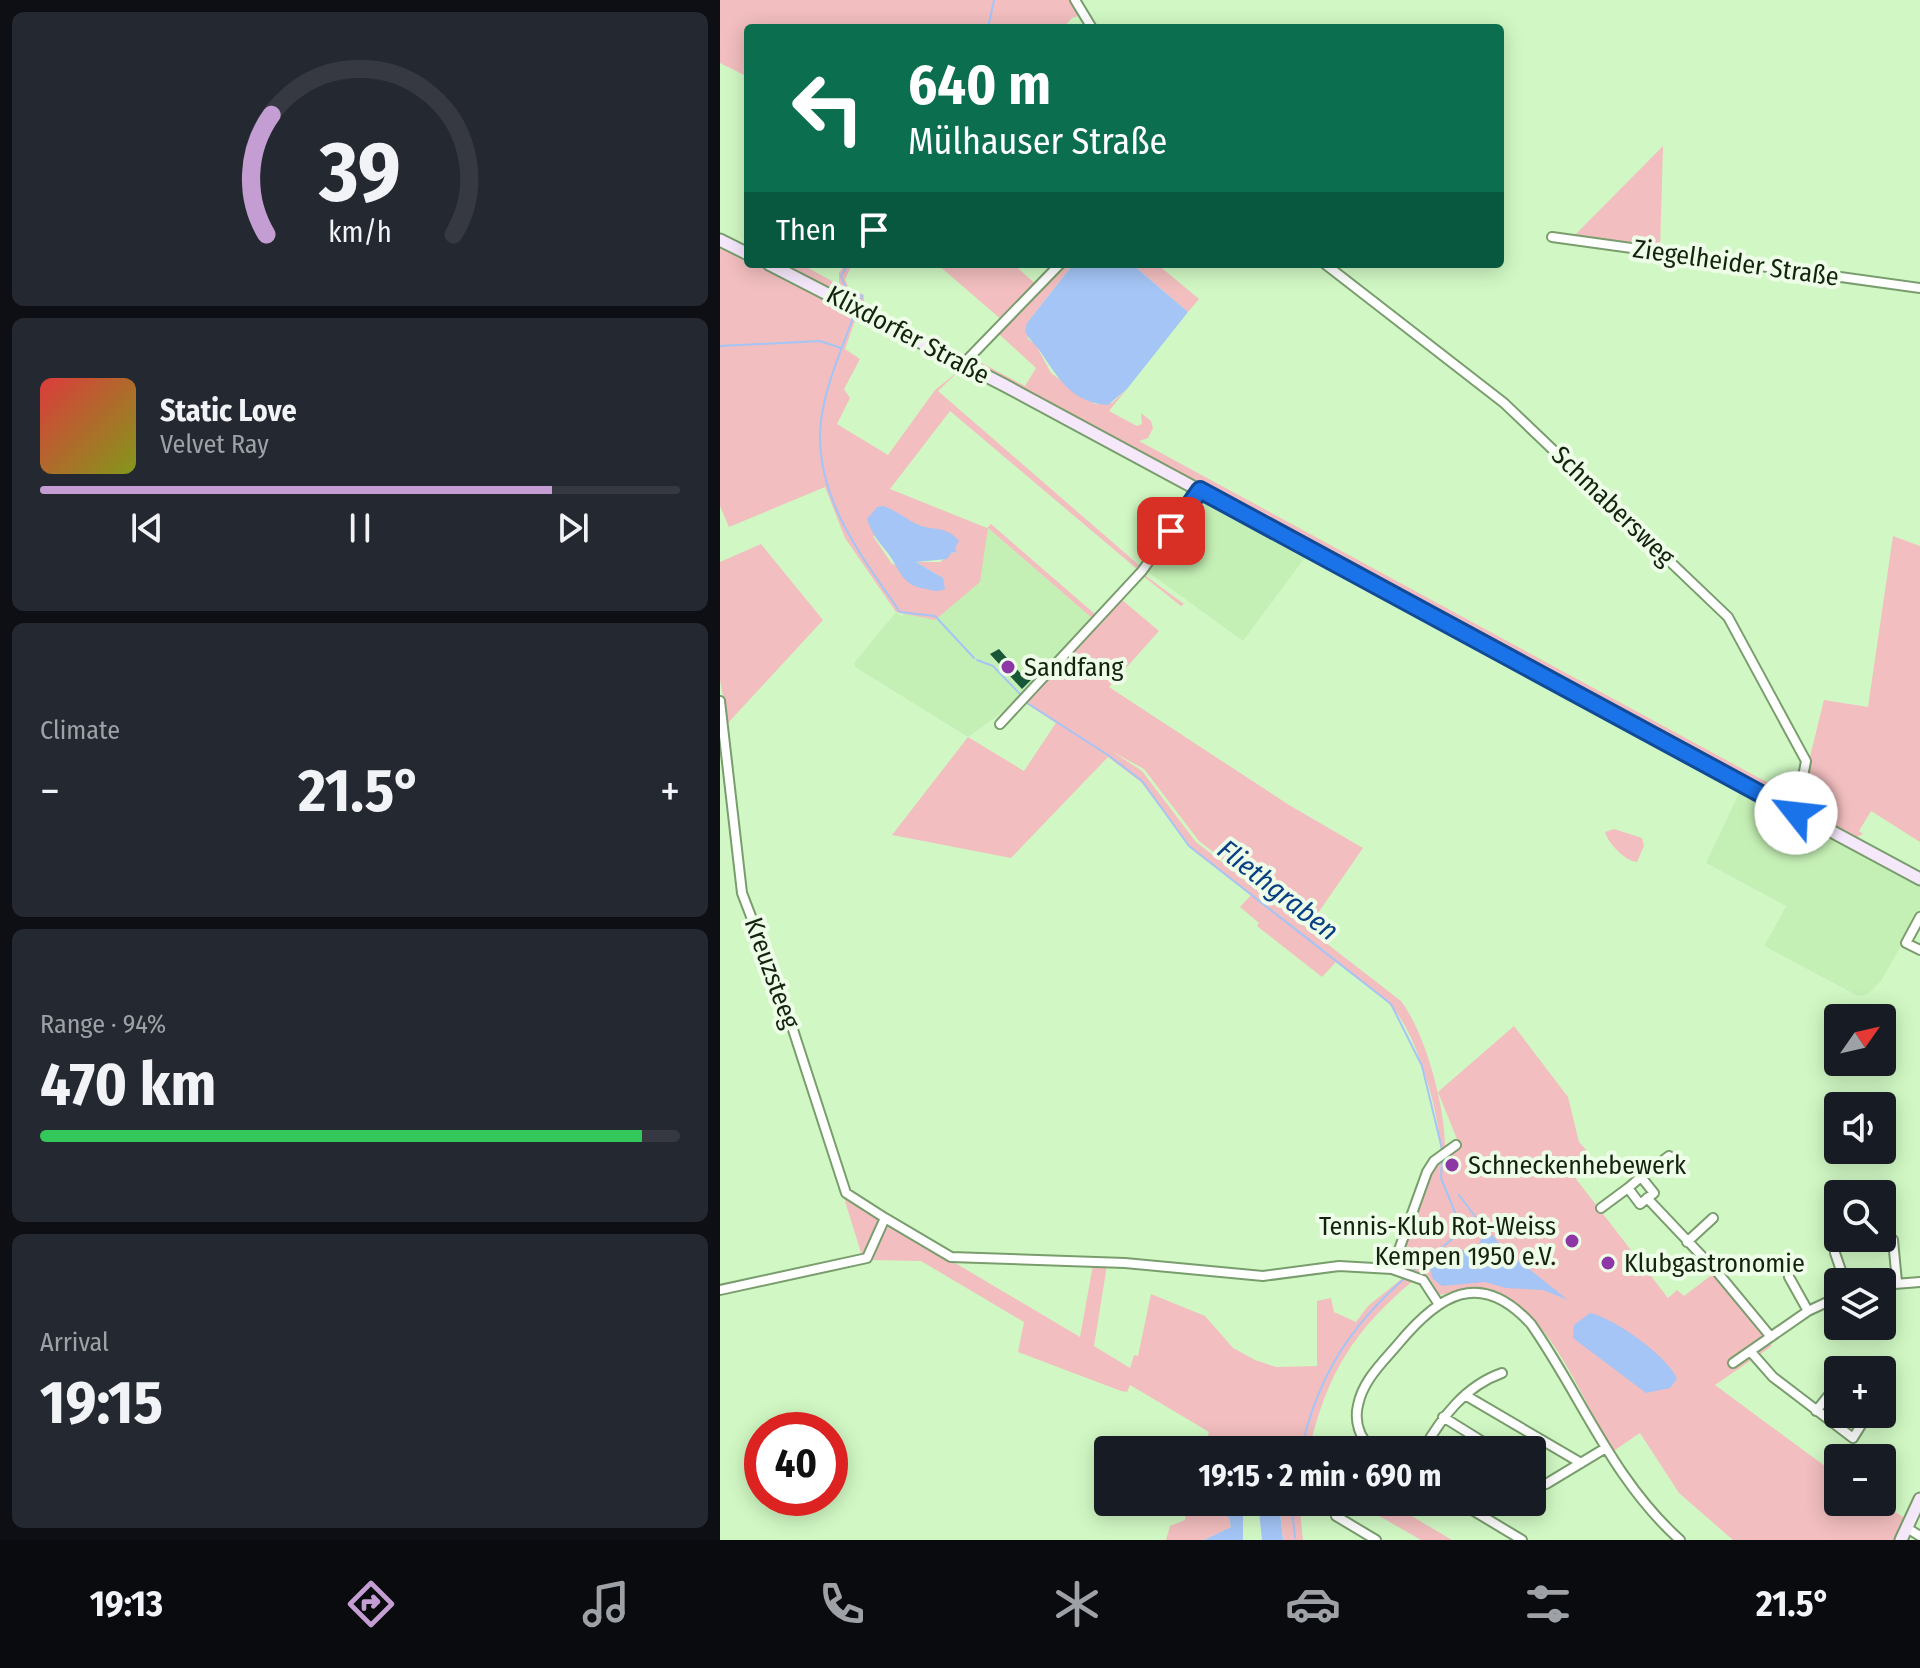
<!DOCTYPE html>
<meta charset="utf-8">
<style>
:root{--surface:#171b24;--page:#242831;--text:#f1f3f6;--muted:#9ea1a6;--line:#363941;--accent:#c49ed2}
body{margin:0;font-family:"Fira Sans Condensed",sans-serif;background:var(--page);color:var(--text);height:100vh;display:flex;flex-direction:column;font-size:30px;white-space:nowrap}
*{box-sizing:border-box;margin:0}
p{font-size:26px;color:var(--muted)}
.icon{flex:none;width:44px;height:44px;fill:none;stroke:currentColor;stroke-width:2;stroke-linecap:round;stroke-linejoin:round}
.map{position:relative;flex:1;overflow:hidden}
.details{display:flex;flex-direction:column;gap:12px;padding:12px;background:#0d0f14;width:720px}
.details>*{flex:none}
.top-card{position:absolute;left:24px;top:24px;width:760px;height:244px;border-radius:8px;box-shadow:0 4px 20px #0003;background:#0b6e4f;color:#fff;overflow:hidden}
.needle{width:52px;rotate:56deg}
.controls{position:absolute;left:1104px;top:1004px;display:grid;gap:16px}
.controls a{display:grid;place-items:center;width:72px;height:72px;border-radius:8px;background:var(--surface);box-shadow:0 4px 20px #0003;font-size:40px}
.speed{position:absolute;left:24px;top:1412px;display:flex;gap:16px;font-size:40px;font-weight:700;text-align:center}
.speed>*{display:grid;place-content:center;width:104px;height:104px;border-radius:50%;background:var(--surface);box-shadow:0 4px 20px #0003;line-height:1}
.speed .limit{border:12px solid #d22;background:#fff;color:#111}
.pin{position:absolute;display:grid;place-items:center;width:68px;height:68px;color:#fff;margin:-34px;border-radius:16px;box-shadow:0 4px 12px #0006}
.me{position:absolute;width:88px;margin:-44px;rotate:299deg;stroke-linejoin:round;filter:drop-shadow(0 0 6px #0008)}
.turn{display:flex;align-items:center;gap:28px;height:168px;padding:0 32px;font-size:36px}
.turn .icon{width:104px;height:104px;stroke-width:2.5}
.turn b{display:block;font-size:56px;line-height:68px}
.then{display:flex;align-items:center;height:76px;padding:0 32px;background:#0003;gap:16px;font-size:30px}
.big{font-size:60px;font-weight:700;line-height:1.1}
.details .tile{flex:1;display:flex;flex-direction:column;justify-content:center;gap:12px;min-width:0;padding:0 28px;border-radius:12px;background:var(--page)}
.details .dial{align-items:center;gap:0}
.dial svg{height:208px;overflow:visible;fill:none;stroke:var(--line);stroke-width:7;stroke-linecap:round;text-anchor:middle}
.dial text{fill:var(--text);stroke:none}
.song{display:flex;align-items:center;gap:24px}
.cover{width:96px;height:96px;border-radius:12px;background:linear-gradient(135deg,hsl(0 70% 55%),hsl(70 70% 35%))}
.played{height:8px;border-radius:4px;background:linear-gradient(90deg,var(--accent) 80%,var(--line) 80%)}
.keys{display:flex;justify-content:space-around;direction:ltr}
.heat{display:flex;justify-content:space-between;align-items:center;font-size:44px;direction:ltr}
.charge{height:12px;border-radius:6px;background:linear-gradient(90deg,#34c759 94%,var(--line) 0)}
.trip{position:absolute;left:374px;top:1436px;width:452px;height:80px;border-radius:8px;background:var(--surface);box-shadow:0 4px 20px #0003;font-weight:700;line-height:80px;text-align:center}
.tab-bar{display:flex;height:128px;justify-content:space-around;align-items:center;background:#090b0e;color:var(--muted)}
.tab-bar .icon{width:56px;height:56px}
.tab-bar .selected{color:var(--accent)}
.tab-bar b{font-size:36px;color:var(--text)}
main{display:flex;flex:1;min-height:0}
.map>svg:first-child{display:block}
.built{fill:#c5f0b5}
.green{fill:#f2bebf;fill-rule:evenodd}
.water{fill:#a4c5f6}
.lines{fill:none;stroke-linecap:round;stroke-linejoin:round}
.stream{stroke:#a4c5f6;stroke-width:2}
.building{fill:#1a5638}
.street-casing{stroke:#799d6d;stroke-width:12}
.secondary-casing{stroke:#799d6d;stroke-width:15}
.street{stroke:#fff;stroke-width:8}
.secondary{stroke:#f6e8fb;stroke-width:11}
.route-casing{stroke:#114b97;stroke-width:20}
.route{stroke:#1a73e8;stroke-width:14}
.poi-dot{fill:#8c37a5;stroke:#eefde8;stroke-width:3}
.labels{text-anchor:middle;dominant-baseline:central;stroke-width:8;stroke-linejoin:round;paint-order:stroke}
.street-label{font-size:26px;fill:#14220f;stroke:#eefde8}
.poi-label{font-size:26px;fill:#14220f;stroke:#eefde8;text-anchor:start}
.water-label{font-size:28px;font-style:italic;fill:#0a3f84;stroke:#eefde8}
</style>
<main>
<section class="details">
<div class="tile dial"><svg viewBox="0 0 100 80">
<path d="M14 69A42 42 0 1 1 86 69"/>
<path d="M14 69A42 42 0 0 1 16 23" stroke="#c49ed2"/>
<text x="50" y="56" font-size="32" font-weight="700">39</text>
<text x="50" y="72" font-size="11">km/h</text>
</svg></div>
<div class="tile">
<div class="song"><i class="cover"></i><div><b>Static Love</b><p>Velvet Ray</p></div></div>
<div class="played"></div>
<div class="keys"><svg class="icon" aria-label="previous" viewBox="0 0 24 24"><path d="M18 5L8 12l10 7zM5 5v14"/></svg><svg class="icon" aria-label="pause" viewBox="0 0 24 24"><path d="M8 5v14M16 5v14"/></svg><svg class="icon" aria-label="next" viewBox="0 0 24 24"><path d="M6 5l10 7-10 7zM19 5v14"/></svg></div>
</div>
<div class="tile"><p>Climate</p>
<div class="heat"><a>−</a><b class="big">21.5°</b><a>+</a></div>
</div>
<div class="tile"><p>Range · 94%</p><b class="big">470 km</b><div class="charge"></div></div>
<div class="tile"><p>Arrival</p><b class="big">19:15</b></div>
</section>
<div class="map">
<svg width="1200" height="1540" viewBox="0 0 1200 1540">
<rect width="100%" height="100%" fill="#d1f8c4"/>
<path class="built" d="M479 497 587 555 523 641 425 570Z
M268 528 373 619 301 699 248 737 135 667 134 663 176 612 182 616Z
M1021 789 1200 885V913L1161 981 1148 994 1138 996 1044 946 1066 906 986 863Z"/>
<path class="green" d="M0 0H352L359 16 352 18 343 28H28V77L0 63Z
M943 146 940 250 853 237Z
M0 249 28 257V264H41L137 315 125 349 140 359 124 389 130 398 117 424 168 455 215 390 244 367 471 492V499L419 570 373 619 268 528 260 582 215 620 176 612 125 538 105 487 9 527 0 506ZM241 369 472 493 420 566 218 391ZM230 411 417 569 376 615 271 524 267 528 170 489ZM202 527 237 553 232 552 220 562H196L223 578 172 564 153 536Z
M59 264H81L119 285V273L125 264H132L125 280 129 288 144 295V302Z
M217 264H293L317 285 283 321Z
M344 264H358L351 267 307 323 308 339 316 345 331 373 375 404 392 403 407 389 389 411 417 426 422 424 421 413 431 421 433 428 428 438 419 441 1076 798 1073 805 255 365 256 360 305 386 316 368 279 334Z
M412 264H437L479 299 468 312Z
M1173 536 1200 546V842L1151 811 1139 831 1143 834 1135 838 1078 805 1104 700 1148 707Z
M41 544 103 620 8 723 0 680V562Z
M423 574 464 604 461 606 422 575 401 599 439 631 389 687 569 805 643 848 589 926 479 841 424 769 393 752 422 771 476 842 681 1001C706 1034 726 1109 725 1151L721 1152C720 1115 697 1032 670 1005 655 989 633 976 616 962L602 977 537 926 539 923 520 907 531 895 474 851 421 782 388 757 291 858 172 835 248 737 304 771 336 723 305 703Z
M894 829 922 838 924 846 917 862C905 861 888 843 885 832Z
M794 1026 848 1097 859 1142 870 1154 858 1163 856 1179 948 1298 957 1290 964 1296 993 1274 1052 1346 995 1385 1109 1469 1118 1478V1502H1160L1186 1519 1175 1540H1013L959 1493 920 1433 895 1450 894 1454C865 1407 824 1293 759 1287 743 1286 731 1294 717 1295L703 1276 679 1268 710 1172 718 1159 741 1149 718 1092Z
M121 1188 126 1198 160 1219 150 1249 142 1256Z
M171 1225 360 1337 373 1265H387L374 1346 410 1368 414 1355 418 1356 431 1294 485 1316 513 1348 535 1360 556 1367 597 1366V1301L611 1298 614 1312 636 1322 648 1306 685 1276 694 1280C634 1330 607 1373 589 1450H483L489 1432 410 1385 407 1392 401 1391 298 1352 304 1322 201 1261 153 1260 164 1231Z
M469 1502H493L509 1518 511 1527 484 1540H446L450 1526 465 1520Z
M559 1502H579L583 1540H563L560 1511 569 1506Z
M635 1502H668L732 1540H701Z"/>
<path class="water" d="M358 264H412L468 312 407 389 388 405C352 403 338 378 320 351 315 344 309 340 305 331L307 323 351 267Z
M164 506C177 511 187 520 199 525 212 531 226 525 239 541L235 548 237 553 232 552 227 559 196 562 223 578 225 589C217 592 214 591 206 589 180 585 181 570 167 552 158 541 152 534 147 519L157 507Z
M767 1229 784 1249 848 1300 823 1290 786 1288 765 1282 722 1286 713 1279 710 1269 734 1251 756 1249Z
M870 1313C894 1318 949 1357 957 1379L950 1388 926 1393 853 1338 854 1325Z
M493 1502H523V1540H484L511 1527 509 1518Z
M538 1502 569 1505 560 1512 563 1540H542Z"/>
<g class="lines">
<path class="stream" d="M268 28 274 0
M128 264 121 276 126 289 142 296 141 300
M134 315C121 352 101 394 100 434 99 503 143 558 180 612L215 616 254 658
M0 346 100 341 121 348
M257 660 273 666 301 695
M307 703 388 755 422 781 469 846 671 1004 702 1066 722 1149
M739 1195 757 1219 747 1227
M694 1270 746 1228 741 1227 721 1178 722 1161
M581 1450C598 1376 629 1327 686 1277
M571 1502 575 1538"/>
</g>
<path class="building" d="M279 649 303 676 307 672 313 678 302 689 270 654Z"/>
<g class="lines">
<g class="street-casing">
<path id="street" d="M355 0 372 28
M832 237 1200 288
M605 264 784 403 1008 617 1086 761 1076 813
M244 363 340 264
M0 701 22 893 65 1005 126 1193 165 1218
M280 724 422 571 480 490
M1200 917 1186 943 1200 950
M921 1177 934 1193 920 1204 908 1188Z
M921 1177 949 1156
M927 1198 998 1273 1051 1337
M881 1208 908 1188
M1173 1240 1177 1282
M967 1242 993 1218
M1115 1253 1125 1282
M672 1269 707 1172 714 1161 736 1145
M1069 1277 1088 1311
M1162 1285 1200 1282
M0 1290 147 1258 165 1218 231 1257 405 1263 543 1276 619 1266 672 1269 703 1280 718 1303
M1031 1352 1053 1377 1133 1438 1148 1414
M1013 1363 1088 1311 1118 1297
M1162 1387 1168 1375
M745 1395 861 1463
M1096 1411 1117 1385
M723 1417 776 1450
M652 1450C640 1438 634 1422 638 1405 643 1380 663 1362 679 1343 719 1295 760 1268 811 1324 862 1397 892 1479 960 1540
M703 1450C722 1417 745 1386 782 1373
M812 1485 826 1484 884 1449
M739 1502 802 1540
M616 1516 656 1540
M1187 1528 1200 1536"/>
</g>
<g class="secondary-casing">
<path id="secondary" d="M0 240 28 254
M49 264 284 385 1200 879
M1181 1540 1200 1499"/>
</g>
<use href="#street" class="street"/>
<use href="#secondary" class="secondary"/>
</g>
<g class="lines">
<g class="route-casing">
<path id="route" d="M451 531 480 490 1076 813"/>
</g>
<use href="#route" class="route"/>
</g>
<g class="poi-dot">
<circle cx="288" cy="667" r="8"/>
<circle cx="732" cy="1165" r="8"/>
<circle cx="852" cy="1241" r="8"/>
<circle cx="888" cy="1263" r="8"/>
</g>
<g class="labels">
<g class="street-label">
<text transform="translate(1016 263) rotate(8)">Ziegelheider Straße</text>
<text transform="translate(188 335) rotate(28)">Klixdorfer Straße</text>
<text transform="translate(893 506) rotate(44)">Schmabersweg</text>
<text transform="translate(52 973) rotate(70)">Kreuzsteeg</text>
</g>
<g class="poi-label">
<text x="304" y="667">Sandfang</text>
<text x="748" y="1165">Schneckenhebewerk</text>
<text x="836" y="1226" text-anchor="end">Tennis-Klub Rot-Weiss<tspan x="836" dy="30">Kempen 1950 e.V.</tspan></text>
<text x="904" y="1263">Klubgastronomie</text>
</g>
<g class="water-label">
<text transform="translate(558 890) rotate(38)">Fliethgraben</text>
</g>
</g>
</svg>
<div class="controls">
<a><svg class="needle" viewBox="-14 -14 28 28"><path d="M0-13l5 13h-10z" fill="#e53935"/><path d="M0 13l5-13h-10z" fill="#9ea1a6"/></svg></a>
<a><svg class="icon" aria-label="sound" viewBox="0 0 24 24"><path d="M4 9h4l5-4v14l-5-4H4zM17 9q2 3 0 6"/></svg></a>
<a><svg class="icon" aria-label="search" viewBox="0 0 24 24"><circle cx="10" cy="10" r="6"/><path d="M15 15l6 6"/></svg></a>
<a><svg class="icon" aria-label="layers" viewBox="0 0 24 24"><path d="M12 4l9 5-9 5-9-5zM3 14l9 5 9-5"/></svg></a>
<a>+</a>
<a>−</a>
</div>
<div class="speed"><div class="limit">40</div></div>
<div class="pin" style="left:451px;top:531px;background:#d93025"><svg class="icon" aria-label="arrive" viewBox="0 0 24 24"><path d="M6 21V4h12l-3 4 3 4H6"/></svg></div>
<svg class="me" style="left:1076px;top:813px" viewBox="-20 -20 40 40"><circle r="19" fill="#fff"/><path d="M0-13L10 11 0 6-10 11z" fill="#1a73e8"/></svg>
<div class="trip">19:15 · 2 min · 690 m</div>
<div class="top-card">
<div class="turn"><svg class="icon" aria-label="left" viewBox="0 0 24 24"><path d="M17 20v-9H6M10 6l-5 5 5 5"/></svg><div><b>640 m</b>Mülhauser Straße</div></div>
<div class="then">Then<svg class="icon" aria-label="arrive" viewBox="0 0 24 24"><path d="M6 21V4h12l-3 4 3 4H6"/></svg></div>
</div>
</div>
</main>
<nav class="tab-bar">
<b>19:13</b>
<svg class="icon selected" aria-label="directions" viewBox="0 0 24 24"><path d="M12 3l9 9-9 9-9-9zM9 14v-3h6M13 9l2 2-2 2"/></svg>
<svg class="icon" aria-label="music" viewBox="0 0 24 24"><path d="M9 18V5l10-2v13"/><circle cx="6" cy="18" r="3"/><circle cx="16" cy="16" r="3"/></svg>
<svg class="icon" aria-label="phone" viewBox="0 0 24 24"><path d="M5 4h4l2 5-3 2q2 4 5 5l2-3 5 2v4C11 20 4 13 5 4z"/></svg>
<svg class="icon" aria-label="climate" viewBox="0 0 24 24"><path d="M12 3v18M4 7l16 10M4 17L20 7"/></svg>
<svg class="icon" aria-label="car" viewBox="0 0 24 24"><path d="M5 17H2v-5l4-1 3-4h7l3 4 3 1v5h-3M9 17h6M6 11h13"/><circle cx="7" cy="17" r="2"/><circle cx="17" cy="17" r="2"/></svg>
<svg class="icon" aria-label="filters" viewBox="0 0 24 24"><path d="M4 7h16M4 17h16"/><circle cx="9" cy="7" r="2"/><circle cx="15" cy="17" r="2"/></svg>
<b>21.5°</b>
</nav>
